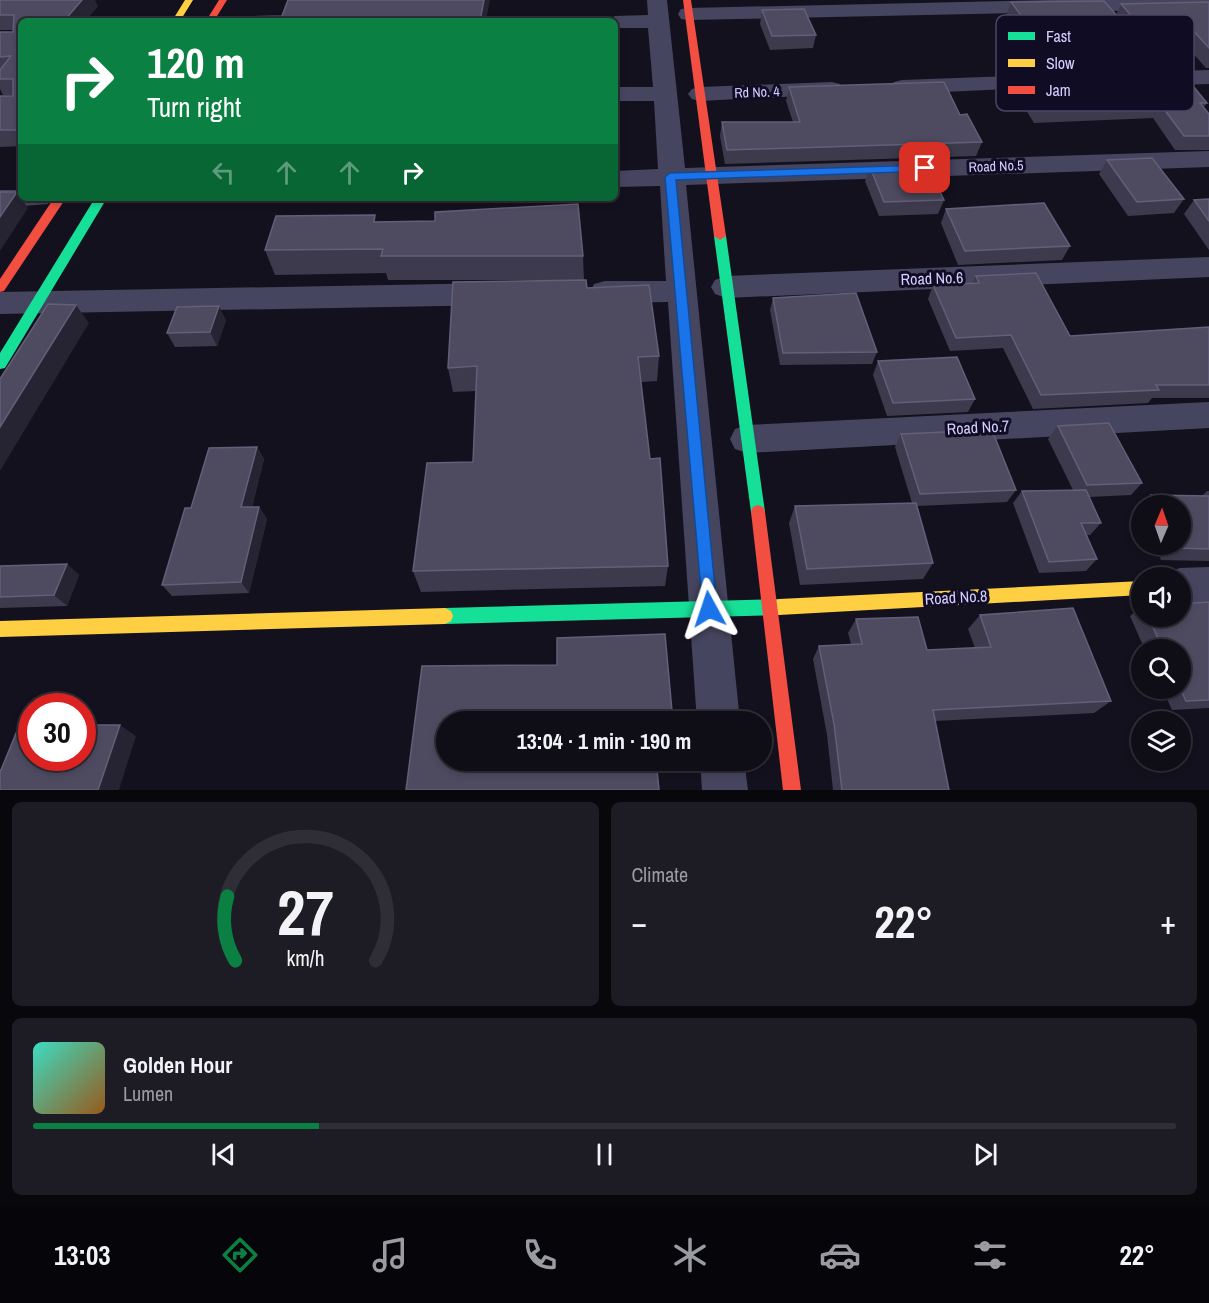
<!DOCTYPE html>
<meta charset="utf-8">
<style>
:root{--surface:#0f0d16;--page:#1d1b23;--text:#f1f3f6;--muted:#9b9ca1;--line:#2f2d35;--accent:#0b8043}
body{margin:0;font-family:"Archivo Narrow",sans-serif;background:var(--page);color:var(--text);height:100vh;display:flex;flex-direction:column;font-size:22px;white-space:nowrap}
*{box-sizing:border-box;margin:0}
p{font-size:20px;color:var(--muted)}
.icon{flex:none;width:33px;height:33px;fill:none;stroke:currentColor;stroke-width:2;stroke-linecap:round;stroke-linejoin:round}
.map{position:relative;height:790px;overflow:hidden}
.drawer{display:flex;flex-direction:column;gap:12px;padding:12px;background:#08070c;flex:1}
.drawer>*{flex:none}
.banner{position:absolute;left:18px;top:18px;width:600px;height:183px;border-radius:9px;box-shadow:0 3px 9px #0003,0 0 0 2px var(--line);background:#0b8043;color:#fff;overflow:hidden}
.needle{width:39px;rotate:2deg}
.controls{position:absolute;left:1131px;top:495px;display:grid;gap:12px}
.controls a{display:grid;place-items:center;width:60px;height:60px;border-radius:50%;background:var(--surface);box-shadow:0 3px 9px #0003,0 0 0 2px var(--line);font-size:30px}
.speed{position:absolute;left:18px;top:693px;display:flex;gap:12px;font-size:30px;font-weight:700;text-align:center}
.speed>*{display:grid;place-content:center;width:78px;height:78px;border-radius:50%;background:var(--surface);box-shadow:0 3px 9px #0003,0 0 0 2px var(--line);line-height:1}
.speed .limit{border:9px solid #d22;background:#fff;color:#111}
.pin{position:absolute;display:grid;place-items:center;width:51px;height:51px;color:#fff;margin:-26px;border-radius:12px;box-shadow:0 3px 9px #0006}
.me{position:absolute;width:66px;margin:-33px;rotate:355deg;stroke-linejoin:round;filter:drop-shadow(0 0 4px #0008)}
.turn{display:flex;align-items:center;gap:21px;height:126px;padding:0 30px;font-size:27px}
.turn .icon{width:78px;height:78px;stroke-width:2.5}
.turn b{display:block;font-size:42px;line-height:51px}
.lanes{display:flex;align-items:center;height:57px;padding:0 30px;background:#0003;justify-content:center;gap:30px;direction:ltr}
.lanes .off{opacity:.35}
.big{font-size:45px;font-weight:700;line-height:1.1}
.drawer .card{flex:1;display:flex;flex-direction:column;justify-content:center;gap:9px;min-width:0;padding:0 21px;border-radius:9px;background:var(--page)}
.drawer .dial{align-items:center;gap:0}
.dial svg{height:156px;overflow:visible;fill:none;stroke:var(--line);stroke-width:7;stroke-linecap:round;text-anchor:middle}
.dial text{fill:var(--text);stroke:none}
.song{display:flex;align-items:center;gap:18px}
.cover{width:72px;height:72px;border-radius:9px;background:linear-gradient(135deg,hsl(170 70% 55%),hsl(30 70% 35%))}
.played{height:6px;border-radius:3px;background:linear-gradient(90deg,var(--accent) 25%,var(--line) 25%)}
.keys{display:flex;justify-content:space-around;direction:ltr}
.heat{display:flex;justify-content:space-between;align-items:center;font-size:33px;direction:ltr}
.drawer .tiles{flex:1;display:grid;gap:12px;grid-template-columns:1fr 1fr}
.card:last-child{grid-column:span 2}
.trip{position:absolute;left:436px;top:711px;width:336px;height:60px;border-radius:30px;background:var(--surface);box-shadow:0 3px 9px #0003,0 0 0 2px var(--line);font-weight:700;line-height:60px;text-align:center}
.tabs{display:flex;height:96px;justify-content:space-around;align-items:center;background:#060509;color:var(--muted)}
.tabs .icon{width:42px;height:42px}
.tabs .on{color:var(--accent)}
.tabs b{font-size:27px;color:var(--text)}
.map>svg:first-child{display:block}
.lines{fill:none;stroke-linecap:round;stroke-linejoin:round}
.street{fill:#46455f;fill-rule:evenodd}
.fast{fill:#16e098;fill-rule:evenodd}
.slow{fill:#ffcf43;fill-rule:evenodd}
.jam{fill:#f24e42;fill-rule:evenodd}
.wall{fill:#3d3a4d}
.shaded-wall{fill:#262332}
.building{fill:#4e4a60;stroke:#635f79;stroke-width:1.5}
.route{fill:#1a73e8;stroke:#114b97;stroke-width:1.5}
.labels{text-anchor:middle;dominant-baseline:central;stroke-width:6;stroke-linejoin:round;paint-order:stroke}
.far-street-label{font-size:14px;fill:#d5ceff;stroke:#100c23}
.street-label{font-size:16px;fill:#d5ceff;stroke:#100c23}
.key{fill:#100c23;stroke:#4b4665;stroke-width:1.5}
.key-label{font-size:16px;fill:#d5ceff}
</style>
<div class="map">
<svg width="1209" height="790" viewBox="0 0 1209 790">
<rect width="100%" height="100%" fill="#14111e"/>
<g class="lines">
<path class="street" d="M647 0H667L685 168 1209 151V167L686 185 740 722H697L668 302 605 303 594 300 590 292 594 284 605 281H666L660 186 615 187V171L658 169 654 101H615V87H653L648 28H615V21H605L615 16 648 15Z
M1051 0H1209V9L689 20 681 19 678 14 681 9 689 8Z
M1209 70V84L1142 86 1134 84 1130 79 1134 74 1142 72Z
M1066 74 1074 76 1078 81 1074 86 902 94 894 92 890 87 894 82 902 80Z
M832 82 840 84 844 89 840 94 700 101 692 99 688 94 692 89 700 87Z
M0 190H21V198H52L48 204 0 208Z
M1209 257V277L726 298 715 294 711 287 715 280 726 276Z
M496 283 507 286 511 294 507 302 496 305 0 314V292Z
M1209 402V428L747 453 735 449 730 439 735 429 747 425Z
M1209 567V603L1180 604V578H1164L1166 573 1180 568Z
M700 760H744L748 790H702Z"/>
<path class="fast" d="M95 198H107L5 368 0 369V353Z
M720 232 726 236 765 512 763 517 758 519 753 517 751 512 714 236Z
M779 599 785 602 787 607 785 612 779 615 445 624 439 621 437 616 439 611 445 608Z"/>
<path class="slow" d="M185 0H193L180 21H172Z
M1142 581V595L779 615 773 612 771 607 773 602 779 599Z
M445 608 451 611 453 616 451 621 445 624 0 637V621Z"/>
<path class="jam" d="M219 0H227L214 21H206Z
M683 0H691L726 236 720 240 714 236Z
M54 198H66L4 291 0 292V279Z
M758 505 763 507 765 512 801 790H783L751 512 753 507Z"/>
</g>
<path class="wall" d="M0 0 98 6 85 21H21V146L0 147V96H13V95H3L0 89V32H13L14 30H0Z
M1011 2 1116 15 1121 4 1209 2V68H1206L1182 41 1135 42 1124 29 1119 40 1085 41 1099 58 1092 72 1048 73 1006 16Z
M762 10 816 35 813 48 770 50 760 24Z
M1021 80 1207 103 1204 107 1209 136V150H1175L1153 118 1034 123 1016 94Z
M789 87 960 115 982 142 976 156 725 164 720 136 722 122H793L786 101Z
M1107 160 1184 199 1174 213 1128 216 1099 174Z
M870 167 944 200 938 214 879 216 865 181Z
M1209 199V250L1184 214 1194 200Z
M946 209 1070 246 1062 260 958 265 941 223Z
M377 222 583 256 584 280 587 288 659 356 657 381 641 382 650 459 668 566 665 586 421 592 413 571 473 462 476 391 453 392 448 368 577 280H388L386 273 275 275 265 250Z
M976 276 1070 336 1209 327V398H1152L1148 403 1033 409 1003 348 950 351 928 299 933 285 972 283Z
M773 298 877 352 872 364 780 365 770 310Z
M226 320 217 346 175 347 167 333Z
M878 361 975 399 968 412 887 416 873 375Z
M1058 426 1142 483 1131 495 1089 497 1101 523 1090 535H1086L1097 559 1086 571 1039 573 1013 503 1022 491 1073 490 1048 439Z
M901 434 1016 490 1007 502 917 506 933 563 923 579 800 585 789 523 795 506 912 503 895 447Z
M257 447 264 459 252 507H259L267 519 249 593 172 596 162 585 191 508Z
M1207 491H1209V561L1161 560 1155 544H1180V506H1142V512L1139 507 1151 495 1202 496Z
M67 564 79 575 67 606 0 608V566Z
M1209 602V708L1172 710 1162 688H1180V650H1145L1130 616 1142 606V616H1180Z
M980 615 1111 701 1094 713 935 721 949 790H833L827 735 813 659 819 646 851 644 848 633 856 619 927 650 975 648 968 629Z
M665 634 673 722H447V760H676L674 768 657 769 659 790H406L422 666 557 665V638Z"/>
<path class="shaded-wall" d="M82 0H95L98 6 85 21H64Z
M484 0H490L486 21H480Z
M17 192 28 208 0 251V217Z
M76 305 89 323 0 471V427Z
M219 306 226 320 217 346 210 332Z
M257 447 264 459 249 519 241 507Z
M259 507 267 519 249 593 241 582Z
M67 564 79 575 67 606 54 595Z
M120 725 136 736 119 790H98Z"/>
<path class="building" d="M0 0H82L64 21H21V130H0V96H13V79H0V70L11 56 0 57V32H13L14 15H0Z
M288 0H484L480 21H210L212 18 282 16Z
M1104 1 1126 26 1075 28 1099 58 1054 59 1011 2Z
M1209 2V48L1190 27 1143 29 1121 4Z
M804 9 816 35 772 36 762 10Z
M1184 75 1207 103H1200L1209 114V136H1184L1161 105 1040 109 1021 80 1067 77Z
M944 82 960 115 967 114 982 142 727 150 722 122H800L789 87Z
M1152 158 1184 199 1137 202 1107 160Z
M927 165 944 200 884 202 870 167Z
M0 192H17L0 217Z
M1209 199V221L1194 200Z
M1044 203 1070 246 965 251 946 209Z
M578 204 583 256H381L383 249 265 250 276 216 375 215 374 222 435 221V212Z
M1036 273 1070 336 1209 327V385H1156L1159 390 1041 395 1011 335 956 338 933 285 979 283 976 276Z
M586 280 587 288 649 285 659 356 638 357 650 459 660 458 668 566 413 571 427 463 473 462 477 366 448 368 453 282Z
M856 293 877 352 783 353 773 298Z
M48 304 76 305 0 427V379Z
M219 306 210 332 167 333 177 307Z
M957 357 975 399 893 403 878 361Z
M1109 423 1142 483 1087 485 1058 426Z
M992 430 1016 490 920 494 901 434Z
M257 447 241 507H259L241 582 162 585 185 508H191L209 448Z
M1086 490 1101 523H1081L1097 559 1049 562 1022 491Z
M1151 495 1209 496V549L1174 548 1173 544H1180V506H1156Z
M916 503 933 563 807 569 795 506Z
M67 564 54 595 0 597V566Z
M1209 602V700L1186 701 1180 688V650H1163L1148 616H1180V604Z
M1073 608 1111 701 933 710 949 790H842L834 724 819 646 862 644 856 619 918 617 927 650 991 647 980 615Z
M665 634 673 722H447V760H656L659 790H406L422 666 557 665V638Z
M32 725V758H82V725H120L98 790H0V770H1L19 726Z"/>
<path class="route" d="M925 165 930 168 929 171 676 180 717 609 715 614 709 616 703 614 665 177 670 173Z"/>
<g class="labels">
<g class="far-street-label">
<text transform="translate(757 92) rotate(-2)">Rd No. 4</text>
<text transform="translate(996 166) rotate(-2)">Road No.5</text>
</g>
<g class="street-label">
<text transform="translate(932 278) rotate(-2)">Road No.6</text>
<text transform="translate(978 427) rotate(-3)">Road No.7</text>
<text transform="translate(956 597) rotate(-3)">Road No.8</text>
</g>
</g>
<rect x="996" y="15" width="198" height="96" rx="9" class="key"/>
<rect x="1008" y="32" width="27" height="8" fill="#16e098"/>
<rect x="1008" y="59" width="27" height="8" fill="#ffcf43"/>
<rect x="1008" y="86" width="27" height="8" fill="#f24e42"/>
<g class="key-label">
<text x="1046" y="42">Fast</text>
<text x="1046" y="69">Slow</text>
<text x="1046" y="96">Jam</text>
</g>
</svg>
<div class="controls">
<a><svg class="needle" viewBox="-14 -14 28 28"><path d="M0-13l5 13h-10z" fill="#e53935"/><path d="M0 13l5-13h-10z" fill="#9b9ca1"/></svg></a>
<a><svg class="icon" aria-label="sound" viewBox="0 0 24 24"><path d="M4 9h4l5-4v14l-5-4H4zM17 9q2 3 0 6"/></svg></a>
<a><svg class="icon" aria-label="search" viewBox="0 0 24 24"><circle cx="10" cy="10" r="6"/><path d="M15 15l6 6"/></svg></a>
<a><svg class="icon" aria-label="layers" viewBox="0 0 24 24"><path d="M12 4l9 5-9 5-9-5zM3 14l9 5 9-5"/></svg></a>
</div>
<div class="speed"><div class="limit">30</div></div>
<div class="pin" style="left:925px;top:168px;background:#d93025"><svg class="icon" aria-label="arrive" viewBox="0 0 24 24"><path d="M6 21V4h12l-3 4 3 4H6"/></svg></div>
<svg class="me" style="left:709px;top:609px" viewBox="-20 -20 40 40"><path d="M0-17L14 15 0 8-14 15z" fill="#1a73e8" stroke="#fff" stroke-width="4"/></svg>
<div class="trip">13:04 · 1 min · 190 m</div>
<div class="banner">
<div class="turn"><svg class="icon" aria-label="right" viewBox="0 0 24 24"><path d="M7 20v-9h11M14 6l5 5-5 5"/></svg><div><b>120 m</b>Turn right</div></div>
<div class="lanes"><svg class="icon off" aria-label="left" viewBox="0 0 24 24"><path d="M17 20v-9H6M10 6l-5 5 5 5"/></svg><svg class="icon off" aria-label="ahead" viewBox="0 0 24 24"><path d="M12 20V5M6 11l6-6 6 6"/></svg><svg class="icon off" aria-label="ahead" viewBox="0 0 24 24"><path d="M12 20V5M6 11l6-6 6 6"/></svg><svg class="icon" aria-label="right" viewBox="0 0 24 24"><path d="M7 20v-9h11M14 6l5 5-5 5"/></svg></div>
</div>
</div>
<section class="drawer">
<div class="tiles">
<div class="card dial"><svg viewBox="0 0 100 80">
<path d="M14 69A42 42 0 1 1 86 69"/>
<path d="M14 69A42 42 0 0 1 10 36" stroke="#0b8043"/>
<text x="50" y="56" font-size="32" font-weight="700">27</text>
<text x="50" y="72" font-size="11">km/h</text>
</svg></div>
<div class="card"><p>Climate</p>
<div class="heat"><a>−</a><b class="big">22°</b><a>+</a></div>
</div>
<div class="card">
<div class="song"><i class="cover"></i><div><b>Golden Hour</b><p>Lumen</p></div></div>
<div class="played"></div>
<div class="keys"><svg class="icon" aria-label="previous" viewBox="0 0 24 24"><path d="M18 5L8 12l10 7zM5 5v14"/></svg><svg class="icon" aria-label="pause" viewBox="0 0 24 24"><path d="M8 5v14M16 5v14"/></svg><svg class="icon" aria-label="next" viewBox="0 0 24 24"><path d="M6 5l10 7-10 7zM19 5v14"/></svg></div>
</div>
</div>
</section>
<nav class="tabs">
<b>13:03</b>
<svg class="icon on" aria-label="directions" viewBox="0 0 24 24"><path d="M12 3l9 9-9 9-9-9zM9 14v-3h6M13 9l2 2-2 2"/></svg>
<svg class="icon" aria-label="music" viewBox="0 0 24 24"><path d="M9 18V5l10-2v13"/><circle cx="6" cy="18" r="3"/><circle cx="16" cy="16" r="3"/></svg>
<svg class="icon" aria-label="phone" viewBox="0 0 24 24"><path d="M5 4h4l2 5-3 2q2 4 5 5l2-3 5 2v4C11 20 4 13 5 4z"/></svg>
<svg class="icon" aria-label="climate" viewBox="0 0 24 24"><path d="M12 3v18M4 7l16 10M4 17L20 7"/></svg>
<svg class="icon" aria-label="car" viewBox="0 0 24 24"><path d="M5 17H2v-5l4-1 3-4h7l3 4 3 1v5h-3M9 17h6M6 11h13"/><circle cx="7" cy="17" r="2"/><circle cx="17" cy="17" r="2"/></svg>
<svg class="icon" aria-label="filters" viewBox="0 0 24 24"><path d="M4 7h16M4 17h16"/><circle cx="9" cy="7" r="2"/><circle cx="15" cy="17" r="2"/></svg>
<b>22°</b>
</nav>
